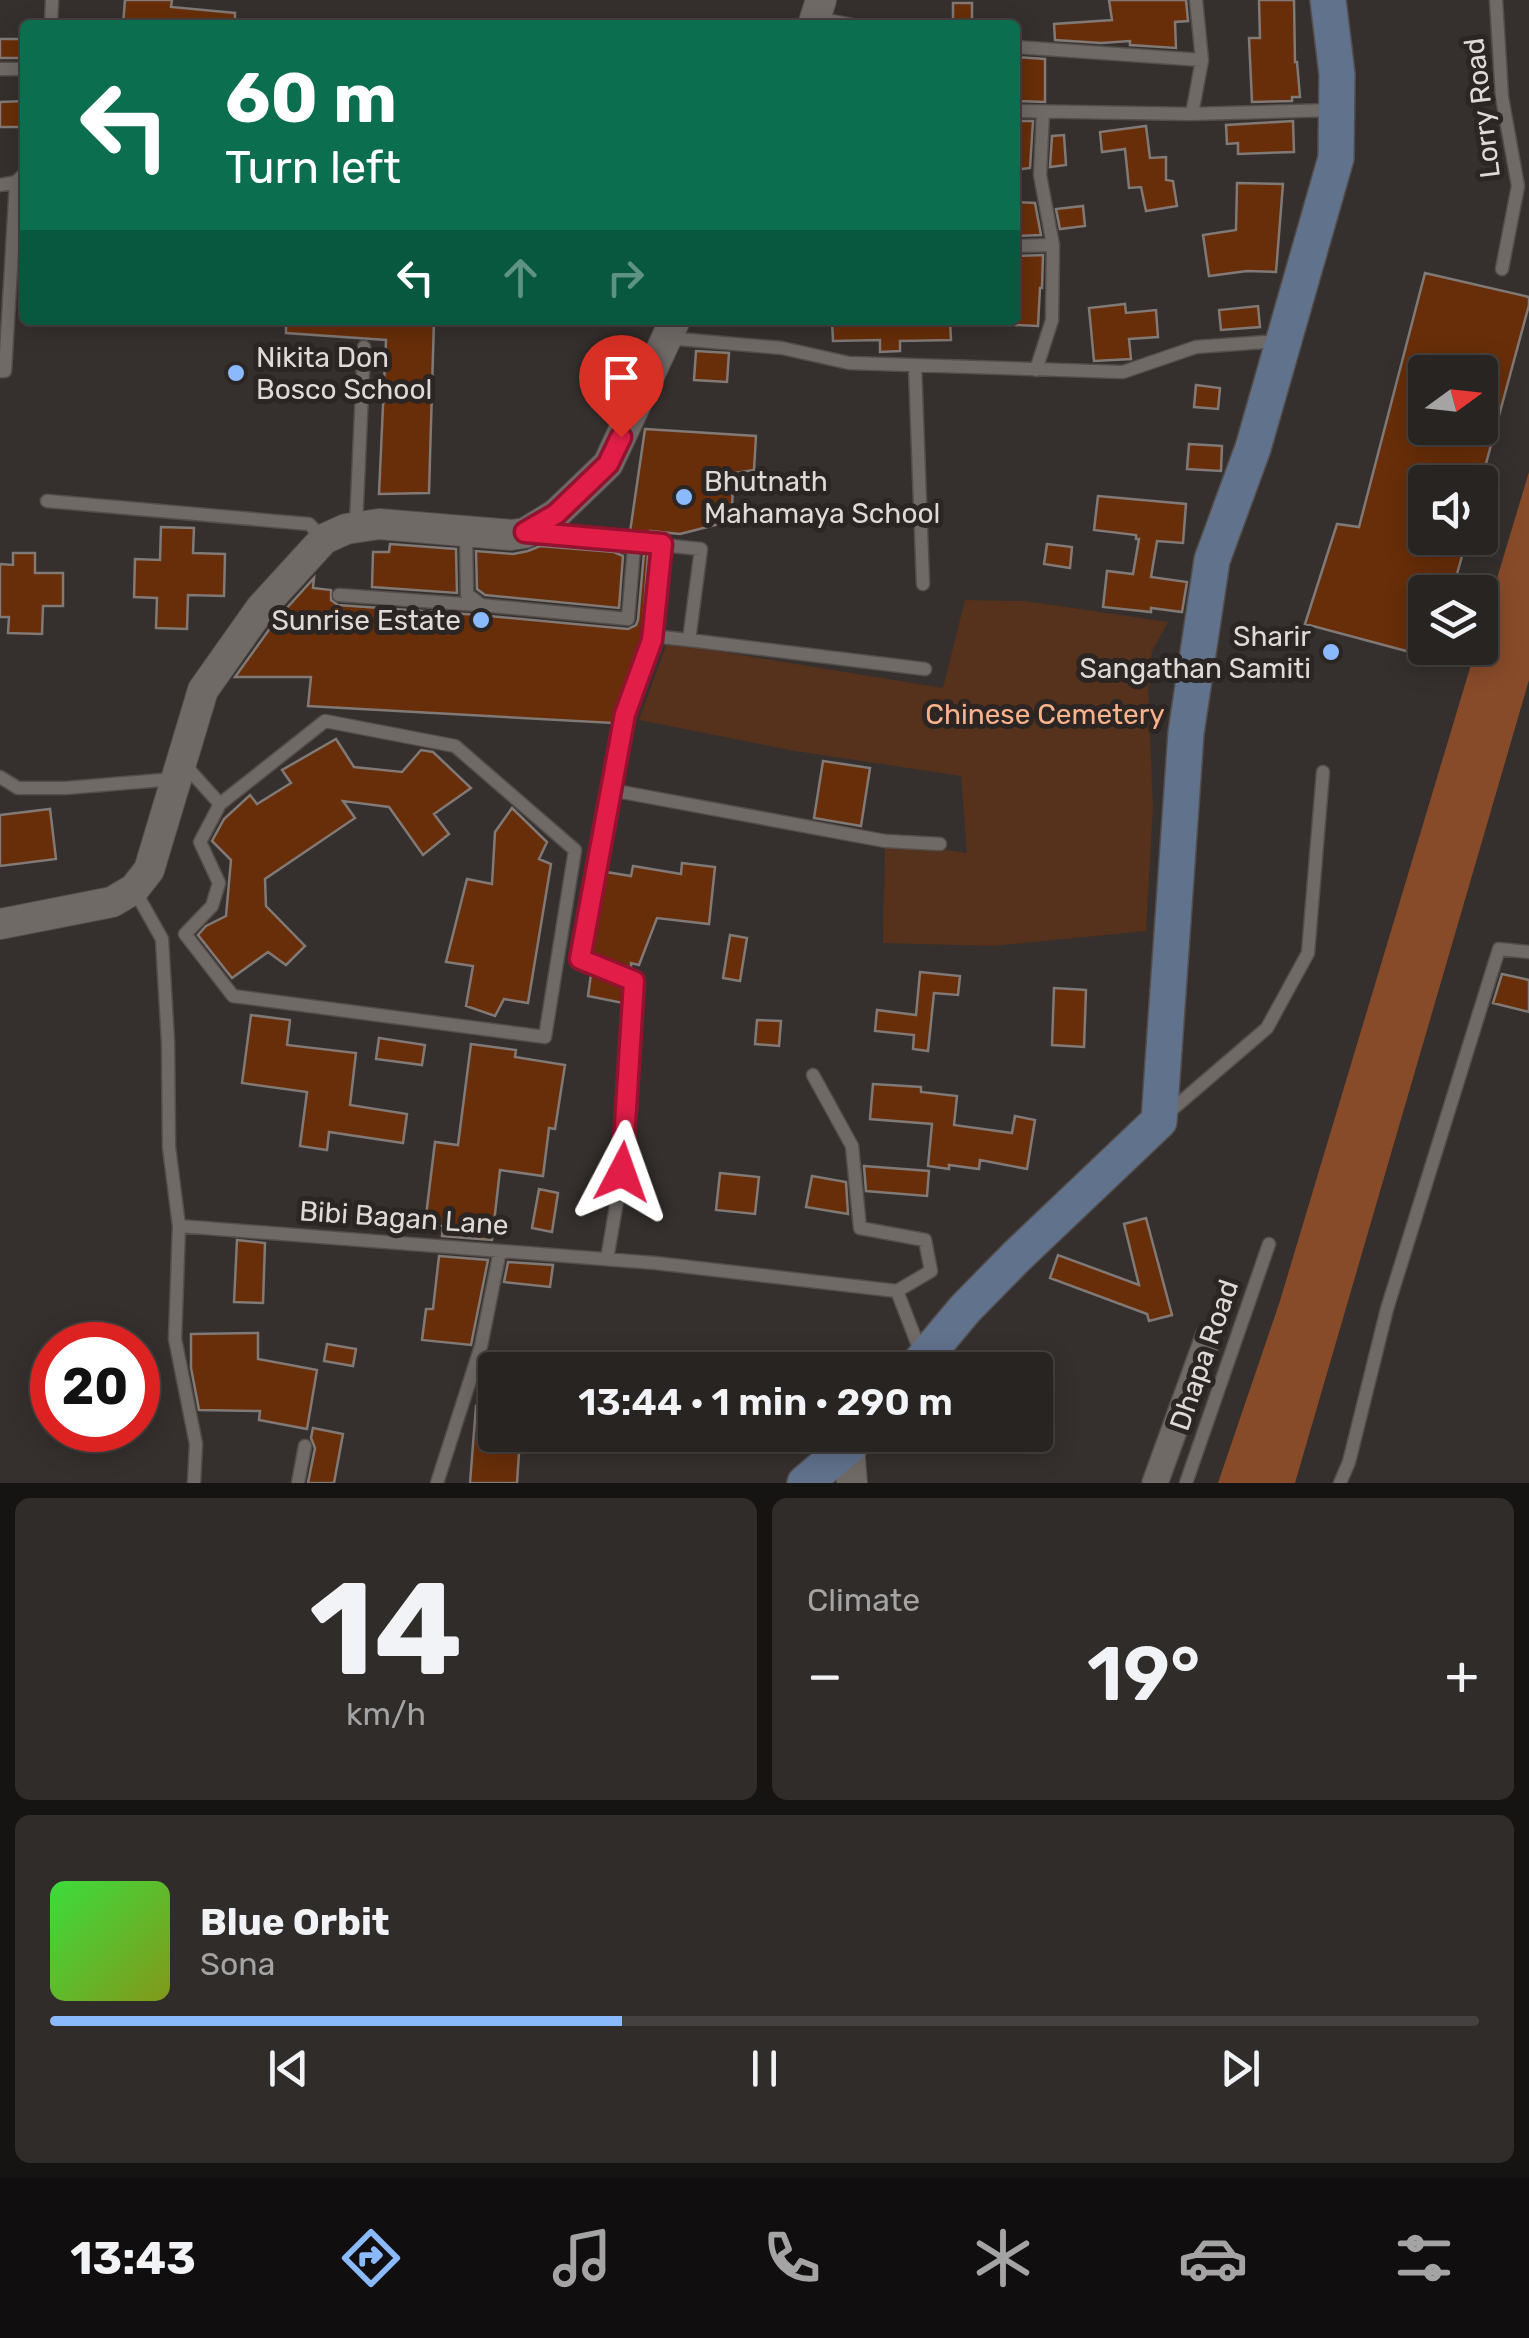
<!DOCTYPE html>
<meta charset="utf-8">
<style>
:root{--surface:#282422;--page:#302c2a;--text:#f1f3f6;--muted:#a5a4a5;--line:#444140;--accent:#8bbafc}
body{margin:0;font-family:Rubik,sans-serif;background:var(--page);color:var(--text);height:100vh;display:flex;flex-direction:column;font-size:38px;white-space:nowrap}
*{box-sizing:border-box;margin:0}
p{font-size:32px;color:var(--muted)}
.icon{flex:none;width:55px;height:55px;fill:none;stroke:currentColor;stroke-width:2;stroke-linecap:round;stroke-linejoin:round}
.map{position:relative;height:1483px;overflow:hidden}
.drawer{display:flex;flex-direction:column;gap:15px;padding:15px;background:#161413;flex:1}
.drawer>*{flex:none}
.guide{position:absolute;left:20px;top:20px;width:1000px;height:305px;border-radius:10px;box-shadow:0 5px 25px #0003,0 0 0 2px var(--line);background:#0b6e4f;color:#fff;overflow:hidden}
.needle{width:65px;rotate:75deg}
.fabs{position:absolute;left:1408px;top:355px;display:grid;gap:20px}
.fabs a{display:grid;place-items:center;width:90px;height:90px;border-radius:10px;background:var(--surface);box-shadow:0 5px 25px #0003,0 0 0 2px var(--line);font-size:50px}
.speed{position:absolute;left:30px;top:1322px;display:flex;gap:20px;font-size:50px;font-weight:700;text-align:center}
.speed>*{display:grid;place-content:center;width:130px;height:130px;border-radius:50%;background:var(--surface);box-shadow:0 5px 25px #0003,0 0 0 2px var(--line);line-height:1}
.speed .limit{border:15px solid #d22;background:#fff;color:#111}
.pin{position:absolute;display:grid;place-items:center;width:85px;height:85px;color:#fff;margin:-102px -42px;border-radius:50% 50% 50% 0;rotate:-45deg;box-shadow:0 0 10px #0007}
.pin .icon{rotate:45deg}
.me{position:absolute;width:110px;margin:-55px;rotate:4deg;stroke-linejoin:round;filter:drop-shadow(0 0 8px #0008)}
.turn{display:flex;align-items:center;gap:35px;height:210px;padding:0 40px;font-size:45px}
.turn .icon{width:130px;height:130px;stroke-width:2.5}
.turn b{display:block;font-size:70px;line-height:85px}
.lanes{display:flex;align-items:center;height:95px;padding:0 40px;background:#0003;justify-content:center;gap:50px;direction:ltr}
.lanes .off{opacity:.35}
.big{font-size:75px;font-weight:600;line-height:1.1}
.drawer .tile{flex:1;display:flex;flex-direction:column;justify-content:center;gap:15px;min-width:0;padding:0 35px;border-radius:15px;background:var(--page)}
.drawer .dial{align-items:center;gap:0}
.dial b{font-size:130px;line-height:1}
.song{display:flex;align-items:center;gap:30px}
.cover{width:120px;height:120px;border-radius:15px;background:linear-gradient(135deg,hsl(120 70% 55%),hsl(70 70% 35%))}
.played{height:10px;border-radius:5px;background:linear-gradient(90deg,var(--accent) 40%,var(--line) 40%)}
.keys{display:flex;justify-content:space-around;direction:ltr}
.heat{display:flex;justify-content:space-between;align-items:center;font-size:55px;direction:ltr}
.drawer .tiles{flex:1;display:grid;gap:15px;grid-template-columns:1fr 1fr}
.tile:last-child{grid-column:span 2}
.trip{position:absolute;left:478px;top:1352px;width:575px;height:100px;border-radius:10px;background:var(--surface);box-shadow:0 5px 25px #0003,0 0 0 2px var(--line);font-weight:600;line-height:100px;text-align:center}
.dock{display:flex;height:160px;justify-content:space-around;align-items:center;background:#100e0e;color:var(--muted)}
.dock .icon{width:70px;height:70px}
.dock .current{color:var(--accent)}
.dock b{font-size:45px;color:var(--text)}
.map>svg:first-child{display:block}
.green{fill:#56311c}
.forest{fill:#884b2a}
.building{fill:#682e09;stroke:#807976;stroke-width:2.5;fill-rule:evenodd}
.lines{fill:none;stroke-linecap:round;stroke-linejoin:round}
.service-casing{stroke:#534e4c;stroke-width:15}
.minor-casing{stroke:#534e4c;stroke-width:28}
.tertiary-casing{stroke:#534e4c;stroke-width:32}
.secondary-casing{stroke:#534e4c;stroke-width:38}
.service{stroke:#706a67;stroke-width:12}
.minor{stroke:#706a67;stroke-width:25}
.tertiary{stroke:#706a67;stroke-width:30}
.secondary{stroke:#61728d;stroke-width:35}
.route-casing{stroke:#92132f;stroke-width:25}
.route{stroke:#e11d48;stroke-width:18}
.poi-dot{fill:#8bbafc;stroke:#2b2623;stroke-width:4}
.labels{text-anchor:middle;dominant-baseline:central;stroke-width:10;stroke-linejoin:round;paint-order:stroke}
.street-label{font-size:28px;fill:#dedad8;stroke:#2b2623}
.poi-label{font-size:28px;fill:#dedad8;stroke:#2b2623;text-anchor:start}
.park-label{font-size:28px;fill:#fbb28c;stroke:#2b2623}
</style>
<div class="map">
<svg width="1529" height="1483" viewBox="0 0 1529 1483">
<rect width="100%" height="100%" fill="#35302d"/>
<path class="green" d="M965 600 1025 601 1168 622 1152 651 1148 691 1153 807 1146 931 993 946 883 943 885 841 967 853 961 776 795 751 639 720 667 643 943 688Z"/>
<path class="forest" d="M1529 472V680L1295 1483H1218L1279 1304 1476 648H1480V635Z"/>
<path class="building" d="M125 0H172L171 7 235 13V25H123Z
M1109 0H1186L1188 21 1175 22 1176 48 1130 45V41L1101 43 1055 40 1054 24 1112 20Z
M1259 0H1294L1295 62H1297L1300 97H1292V101L1252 102 1249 38H1260Z
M953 3H972V25H953Z
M0 39H25V58H0Z
M1015 57 1045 59V102L1015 101Z
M25 101V127H0V102Z
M1015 121H1033L1030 168 1015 170Z
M1293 121 1294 152 1238 154V143L1227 144 1226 125Z
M1146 126 1150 158 1166 157V180L1173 181 1177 206 1146 211 1141 187 1129 188 1125 149 1102 152 1100 132Z
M1064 135 1066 165 1050 167 1052 136Z
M1237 183 1283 184 1276 272 1247 271 1209 276 1203 235 1236 230Z
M1015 202 1035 203 1041 235 1015 236Z
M1083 206 1085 226 1060 229 1056 209Z
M1043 255 1042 288H1040L1038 326 1015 325V256Z
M1425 273 1529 297V305L1481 482H1425V538H1467L1452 592H1425V656L1305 624 1337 524 1359 527ZM1425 372H1480V428H1425Z
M1125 304 1126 313 1156 310 1158 337 1129 339 1131 359 1094 361 1089 308Z
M1258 306 1260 327 1221 330 1219 310Z
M286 320H434L429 493 379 494 386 340 286 333Z
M832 320H950L951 340 900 341V351L880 352V340L833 341Z
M696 351 729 353 727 382 694 380Z
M1196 385 1220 388 1218 409 1194 407Z
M645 429 756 436 754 470 734 473 731 521 680 534 650 531V534L630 532Z
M1189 444 1222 446 1221 471 1187 469Z
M1098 496 1186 504 1183 543 1157 541 1151 577 1187 582 1182 612 1151 608V612L1103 607 1107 571 1133 574 1139 539H1136V535L1094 530Z
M161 527 194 528 193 553 225 554 224 596 188 595 187 629 156 628 157 598 134 597 135 559 160 560Z
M390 544 456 549 457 593 372 587 373 552H389Z
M1047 544 1072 547 1070 568 1044 564Z
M540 546 614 552 623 556 619 608 485 595 477 589 476 551 513 554 528 551Z
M13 553H35V573H63V606H43L42 634 8 633 9 617H0V564L13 565Z
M644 553 648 554 642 638 613 723 308 706 311 677H235L276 620 314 578 313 588 331 590V600L338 605 479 615 628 629 636 625 638 620Z
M336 739 354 767 402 772 421 750 433 752 471 788 434 814 449 834 423 855 389 807 343 801 355 818 265 879 266 906 305 946 286 965 268 952 232 978 198 935 206 926 226 916 231 860 212 841 224 819 250 795 257 804 291 783 282 770Z
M823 761 870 768 861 826 814 818Z
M512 808 547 842 539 859 551 864 528 1003 504 999 495 1016 466 1006 473 966 446 962 467 879 492 884 495 832Z
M50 809 56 859 0 866V815Z
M682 863 715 867 709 924 657 918 639 965 631 963V969L591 953 606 872 631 876 633 866 681 874Z
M730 935 747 938 740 981 723 978Z
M920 972 960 976 958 995 934 993 928 1051 913 1049 914 1035 875 1031 877 1010 916 1015Z
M591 974 624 988 623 1003 588 996Z
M1502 974 1529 980V1012L1493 1003Z
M1054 988 1086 990 1084 1047 1052 1045Z
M251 1015 290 1020 287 1045 356 1053 350 1105 407 1114 403 1143 329 1132 327 1150 300 1146 307 1092 242 1083Z
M757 1020 781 1021 779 1046 755 1044Z
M379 1038 425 1045 422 1065 376 1059Z
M471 1044 516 1050 515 1057 565 1065 555 1129 549 1128 543 1176 500 1170 492 1240 442 1236 443 1226 425 1224 435 1142 458 1145Z
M873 1084 921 1087V1092L957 1096 954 1125 1012 1133 1015 1116 1035 1120 1027 1169 980 1160 979 1169 949 1165V1169L928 1166 932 1124 870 1119Z
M864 1166 929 1171 927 1196 866 1191Z
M720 1173 759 1177 755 1214 716 1210Z
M812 1176 846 1182 848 1214 806 1207Z
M539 1189 558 1193 552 1232 532 1228Z
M1146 1218 1172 1315 1149 1321 1147 1314 1050 1278 1058 1255 1139 1285 1124 1224Z
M237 1240 265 1243 263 1303 234 1302Z
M439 1256 488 1260 471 1345 422 1340 426 1309H433Z
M508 1262 553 1265 550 1287 504 1282Z
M258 1333V1359L317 1370 307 1429 259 1420 260 1411 199 1410 191 1368V1334Z
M327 1344 356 1349 353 1366 324 1361Z
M476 1406 495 1408V1435H513L511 1452 519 1453 517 1483H470Z
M313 1428 343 1434 334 1483H308L315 1448 311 1438Z"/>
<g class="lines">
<g class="service-casing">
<path id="service" d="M1496 0 1502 97 1518 186 1502 269
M816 18 853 25
M51 25 52 0
M1015 47 1202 60
M0 69H25
M1015 111 1192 114 1334 110
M1192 114 1202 60 1196 0
M0 185 16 182 25 173
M1015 246 1053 245
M667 338 782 348 849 363 1123 372 1196 347 1280 341
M915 366 923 584
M1036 370 1052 320 1053 245 1040 175 1043 112
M0 371H5L16 182
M47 501 309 524 323 538
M356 525 364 347
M466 534 467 594 481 605 628 619 634 547 622 546
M537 534 662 545 652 640 625 715 580 959 634 981 622 1172 607 1259
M339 595 478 605
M652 636 689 640 701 549 662 545
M689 640 925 669
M183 763 220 804 325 721 455 746 575 850 545 1037 233 996 185 934 212 906 219 883 200 842 220 804
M0 777 18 788H66L174 779
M611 790 885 841 940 844
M135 891 162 939 168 1042 169 1147 179 1226 175 1339 196 1444 194 1483
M813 1075 852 1146 860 1228 925 1240 931 1271 897 1291
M1168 1113 1267 1028 1308 953 1323 772
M179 1226 655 1263 897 1291 921 1353
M298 1483 305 1446
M437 1483 481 1346 500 1251
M1186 1483 1269 1244
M1340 1483 1349 1462 1387 1309 1499 949 1529 952"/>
</g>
<g class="minor-casing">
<path id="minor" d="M1155 1483 1208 1337"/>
</g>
<g class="tertiary-casing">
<path id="tertiary" d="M813 25 821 0
M0 924 112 902 134 889 149 870 203 690 261 608 324 539 346 529 379 524 511 535 525 533 556 514 608 464 675 320
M849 1446 852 1483"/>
</g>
<g class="secondary-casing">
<path id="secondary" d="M914 1370 965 1309 1017 1256 1159 1121 1186 733 1212 560 1253 448 1336 158 1337 74 1328 0
M805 1483 849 1446 859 1435"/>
</g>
<use href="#service" class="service"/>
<use href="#minor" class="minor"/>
<use href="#tertiary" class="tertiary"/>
<use href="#secondary" class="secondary"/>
</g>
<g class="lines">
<g class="route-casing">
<path id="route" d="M621 437 608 464 556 514 525 532 662 544 652 640 625 714 580 959 634 981 622 1172"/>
</g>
<use href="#route" class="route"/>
</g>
<g class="poi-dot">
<circle cx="236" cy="373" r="10"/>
<circle cx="684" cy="497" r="10"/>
<circle cx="481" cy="620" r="10"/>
<circle cx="1331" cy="652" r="10"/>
</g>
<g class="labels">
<g class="street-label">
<text transform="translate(1482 108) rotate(-97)">Lorry Road</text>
<text transform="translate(404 1218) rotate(4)">Bibi Bagan Lane</text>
<text transform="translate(1204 1355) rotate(-71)">Dhapa Road</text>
</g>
<g class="poi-label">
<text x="256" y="357">Nikita Don<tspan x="256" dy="32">Bosco School</tspan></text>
<text x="704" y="481">Bhutnath<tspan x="704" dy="32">Mahamaya School</tspan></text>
<text x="461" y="620" text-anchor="end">Sunrise Estate</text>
<text x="1311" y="636" text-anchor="end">Sharir<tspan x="1311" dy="32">Sangathan Samiti</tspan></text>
</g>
<g class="park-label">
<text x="1045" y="714">Chinese Cemetery</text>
</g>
</g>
</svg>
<div class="fabs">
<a><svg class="needle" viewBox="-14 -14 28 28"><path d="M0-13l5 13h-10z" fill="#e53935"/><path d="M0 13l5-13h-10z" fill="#a5a4a5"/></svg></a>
<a><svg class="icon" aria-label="sound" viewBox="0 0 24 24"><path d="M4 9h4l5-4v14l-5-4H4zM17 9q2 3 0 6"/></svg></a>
<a><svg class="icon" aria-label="layers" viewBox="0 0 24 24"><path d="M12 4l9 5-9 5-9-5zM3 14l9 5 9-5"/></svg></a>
</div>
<div class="speed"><div class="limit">20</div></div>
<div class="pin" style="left:621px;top:437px;background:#d93025"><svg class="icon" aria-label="arrive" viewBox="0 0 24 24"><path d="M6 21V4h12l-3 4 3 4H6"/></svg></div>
<svg class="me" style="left:622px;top:1172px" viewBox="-20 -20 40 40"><path d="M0-17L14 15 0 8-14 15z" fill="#e11d48" stroke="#fff" stroke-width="4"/></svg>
<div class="trip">13:44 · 1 min · 290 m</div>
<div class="guide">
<div class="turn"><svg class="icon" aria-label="left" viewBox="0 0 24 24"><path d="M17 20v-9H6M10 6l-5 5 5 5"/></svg><div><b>60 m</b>Turn left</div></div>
<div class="lanes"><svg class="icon" aria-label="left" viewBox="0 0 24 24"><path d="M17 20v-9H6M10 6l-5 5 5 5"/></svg><svg class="icon off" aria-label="ahead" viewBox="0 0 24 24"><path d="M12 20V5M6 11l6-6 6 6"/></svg><svg class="icon off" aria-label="right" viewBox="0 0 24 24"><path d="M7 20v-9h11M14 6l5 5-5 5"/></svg></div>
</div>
</div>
<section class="drawer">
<div class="tiles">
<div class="tile dial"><b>14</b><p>km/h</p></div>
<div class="tile"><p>Climate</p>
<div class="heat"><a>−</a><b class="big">19°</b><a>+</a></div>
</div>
<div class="tile">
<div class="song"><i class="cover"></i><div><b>Blue Orbit</b><p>Sona</p></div></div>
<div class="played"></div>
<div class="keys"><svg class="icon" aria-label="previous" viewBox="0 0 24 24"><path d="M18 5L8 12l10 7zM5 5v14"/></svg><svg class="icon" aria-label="pause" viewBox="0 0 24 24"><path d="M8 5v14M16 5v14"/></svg><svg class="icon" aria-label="next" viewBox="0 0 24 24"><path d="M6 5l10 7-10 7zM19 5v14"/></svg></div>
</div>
</div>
</section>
<nav class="dock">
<b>13:43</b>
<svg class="icon current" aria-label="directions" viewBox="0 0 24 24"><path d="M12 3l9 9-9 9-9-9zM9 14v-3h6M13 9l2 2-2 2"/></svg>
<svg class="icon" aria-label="music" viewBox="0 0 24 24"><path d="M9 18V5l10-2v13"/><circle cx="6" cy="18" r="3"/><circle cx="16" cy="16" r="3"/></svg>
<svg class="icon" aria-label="phone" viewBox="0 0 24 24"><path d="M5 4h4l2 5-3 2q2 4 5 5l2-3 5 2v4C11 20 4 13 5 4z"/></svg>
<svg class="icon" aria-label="climate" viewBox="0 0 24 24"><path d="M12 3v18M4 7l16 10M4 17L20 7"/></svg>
<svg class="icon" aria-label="car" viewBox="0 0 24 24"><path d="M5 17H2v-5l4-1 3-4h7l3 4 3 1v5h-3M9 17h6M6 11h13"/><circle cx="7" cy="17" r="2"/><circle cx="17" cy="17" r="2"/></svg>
<svg class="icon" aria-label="filters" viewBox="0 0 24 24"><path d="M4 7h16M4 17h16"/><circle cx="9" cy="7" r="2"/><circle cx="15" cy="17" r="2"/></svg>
</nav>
